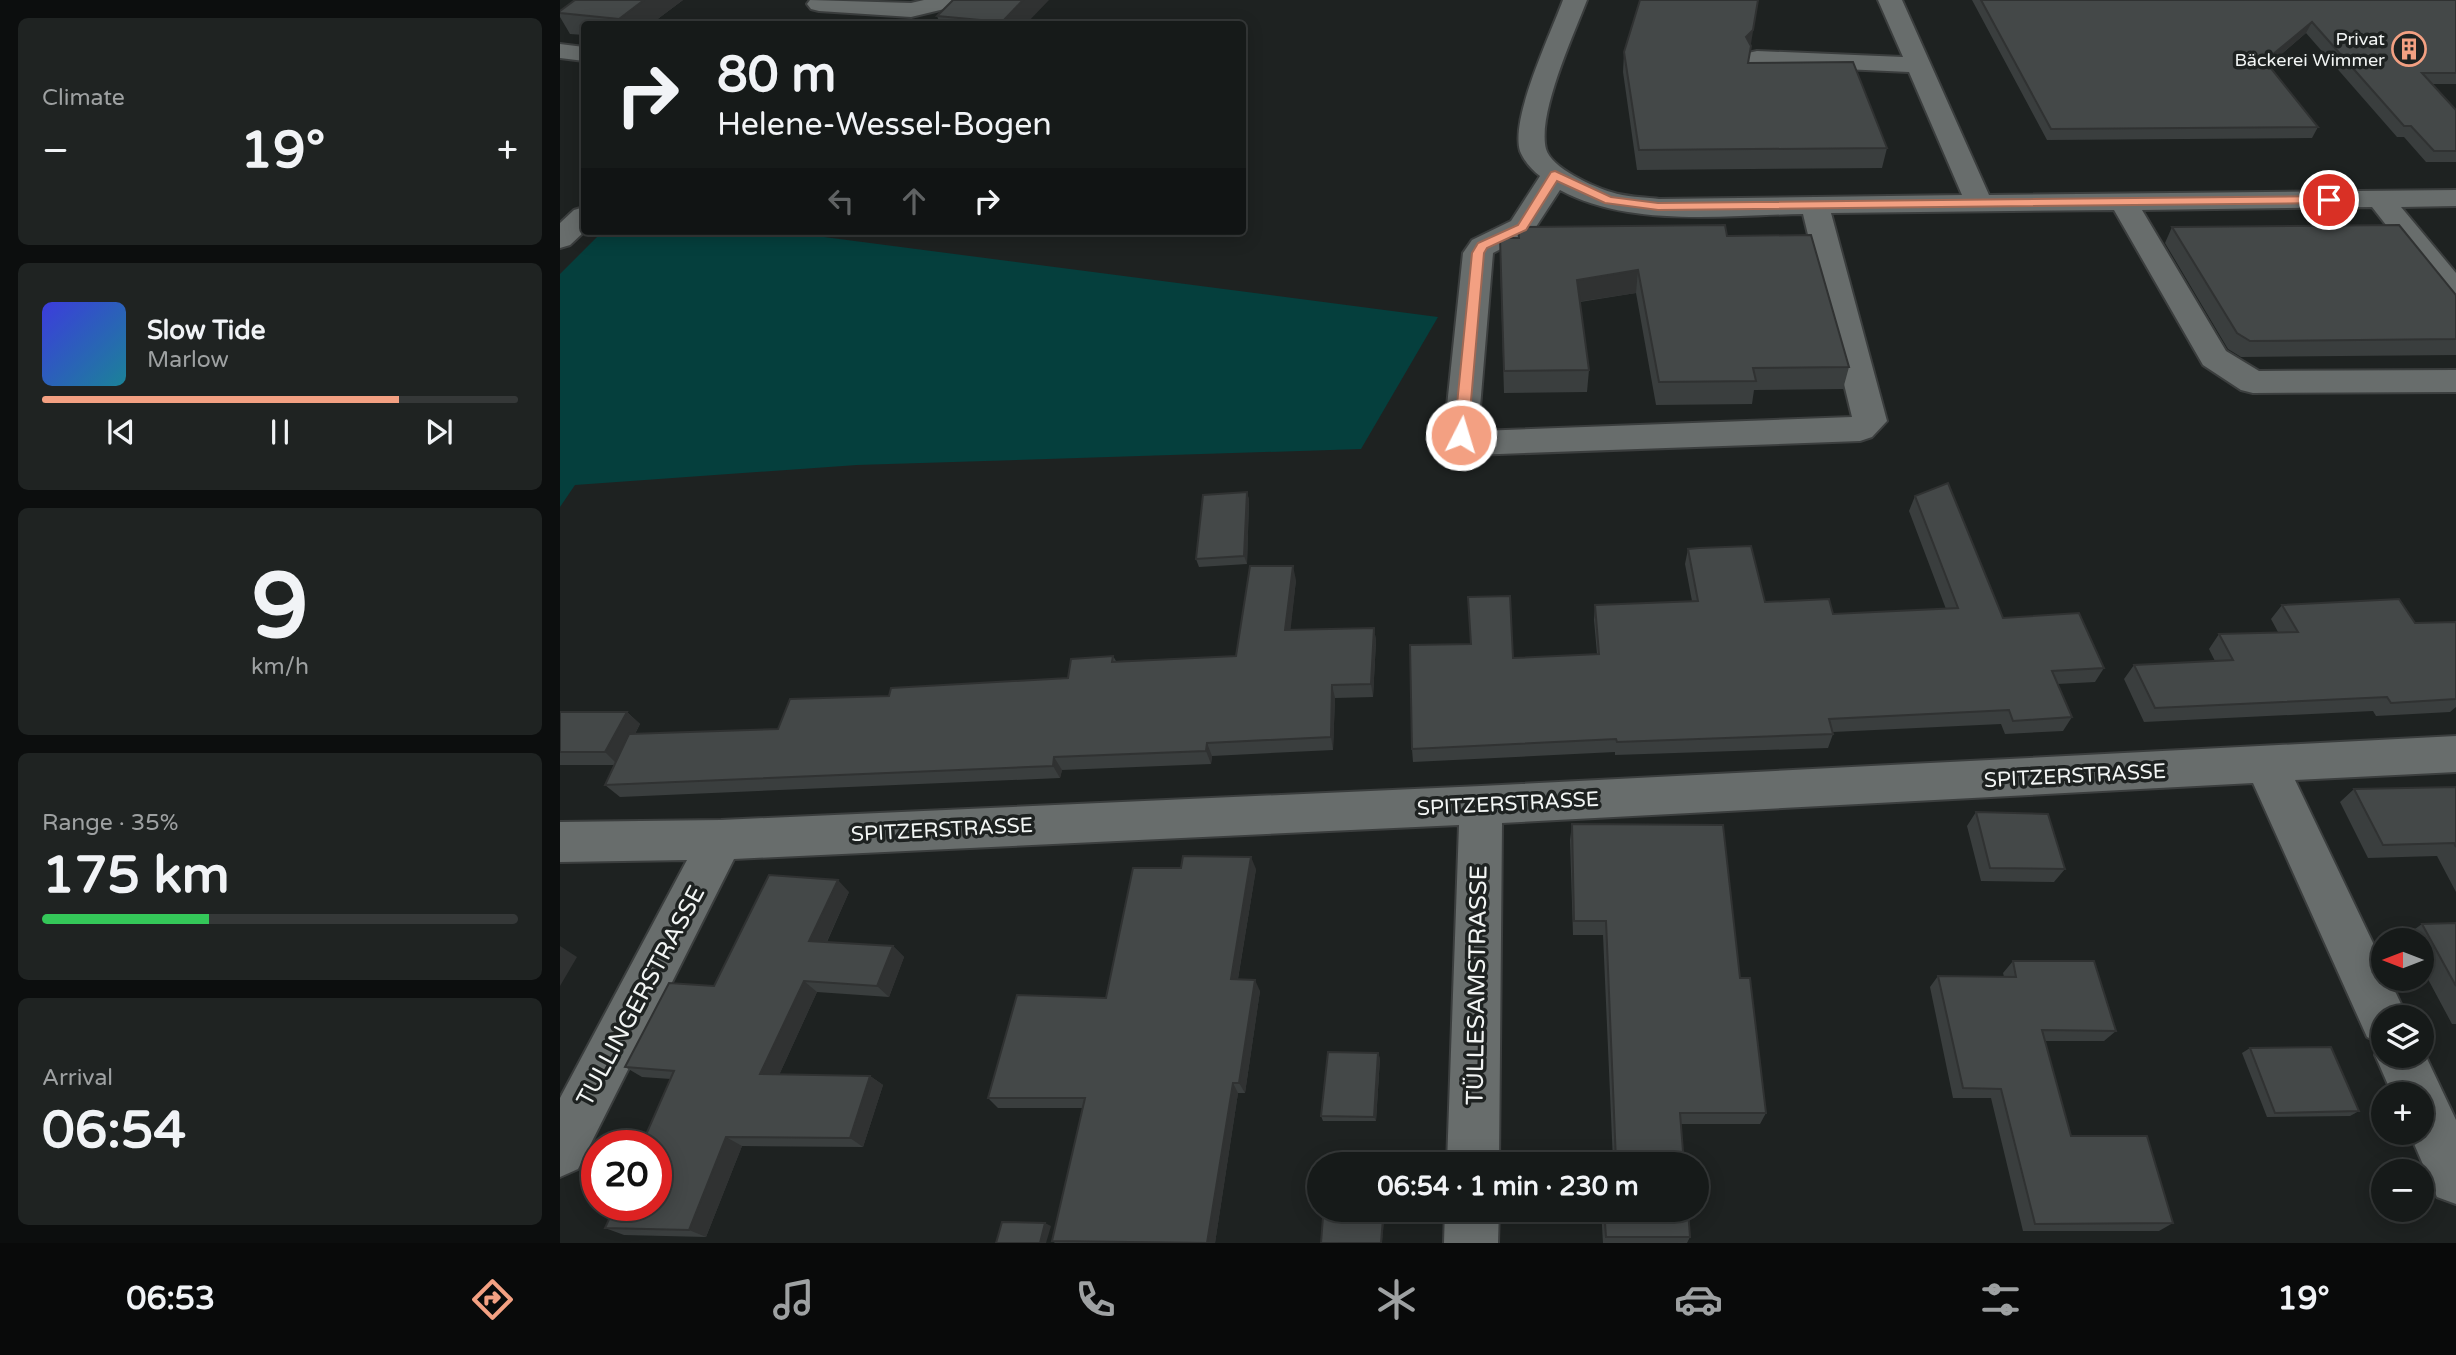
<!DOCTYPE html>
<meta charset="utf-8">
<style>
:root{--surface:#161a19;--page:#1f2322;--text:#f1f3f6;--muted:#9ea1a2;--line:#353838;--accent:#f3a082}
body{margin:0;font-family:"Varela Round",sans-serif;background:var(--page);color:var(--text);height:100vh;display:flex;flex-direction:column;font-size:26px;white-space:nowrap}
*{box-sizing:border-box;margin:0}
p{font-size:23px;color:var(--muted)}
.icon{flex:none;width:38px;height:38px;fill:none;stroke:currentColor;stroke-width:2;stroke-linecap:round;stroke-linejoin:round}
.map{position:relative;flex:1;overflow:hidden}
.side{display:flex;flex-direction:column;gap:18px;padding:18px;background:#0c0e0e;width:560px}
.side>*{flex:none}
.hud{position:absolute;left:21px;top:21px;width:665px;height:214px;border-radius:7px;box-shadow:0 4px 18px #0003,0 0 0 2px var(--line);background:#161a19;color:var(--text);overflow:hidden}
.needle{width:46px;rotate:270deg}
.controls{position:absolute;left:1811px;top:928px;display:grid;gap:14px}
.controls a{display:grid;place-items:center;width:63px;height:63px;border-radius:50%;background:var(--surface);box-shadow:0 4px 18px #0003,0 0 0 2px var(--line);font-size:35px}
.speed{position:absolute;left:21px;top:1130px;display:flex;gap:14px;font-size:35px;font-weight:700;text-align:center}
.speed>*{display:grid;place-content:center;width:91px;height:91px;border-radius:50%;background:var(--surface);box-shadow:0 4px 18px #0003,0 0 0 2px var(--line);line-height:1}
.speed .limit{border:10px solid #d22;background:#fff;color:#111}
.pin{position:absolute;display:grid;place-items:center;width:60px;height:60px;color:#fff;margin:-30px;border:4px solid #fff;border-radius:50%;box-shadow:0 2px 7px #0007}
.me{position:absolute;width:77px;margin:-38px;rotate:5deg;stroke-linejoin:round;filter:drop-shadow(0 0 5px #0008)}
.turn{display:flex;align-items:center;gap:24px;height:147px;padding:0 21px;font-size:32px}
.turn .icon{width:91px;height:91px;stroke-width:2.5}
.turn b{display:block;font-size:49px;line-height:60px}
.lanes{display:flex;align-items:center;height:66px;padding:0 21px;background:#0003;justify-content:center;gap:35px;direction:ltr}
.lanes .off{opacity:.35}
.big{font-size:52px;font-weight:700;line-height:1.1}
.side .tile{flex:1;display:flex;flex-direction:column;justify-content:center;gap:10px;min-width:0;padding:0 24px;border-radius:10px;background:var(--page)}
.side .dial{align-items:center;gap:0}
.dial b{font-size:91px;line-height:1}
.song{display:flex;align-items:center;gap:21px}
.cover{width:84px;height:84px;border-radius:10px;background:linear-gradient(135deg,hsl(240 70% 55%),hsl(190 70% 35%))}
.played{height:7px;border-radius:4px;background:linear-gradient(90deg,var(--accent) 75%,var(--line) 75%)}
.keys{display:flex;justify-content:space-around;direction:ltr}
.heat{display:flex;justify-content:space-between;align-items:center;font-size:38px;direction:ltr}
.charge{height:10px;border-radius:5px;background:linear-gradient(90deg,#34c759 35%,var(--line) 0)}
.trip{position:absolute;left:747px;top:1152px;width:402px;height:70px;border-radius:35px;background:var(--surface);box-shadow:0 4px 18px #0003,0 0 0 2px var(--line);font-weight:700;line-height:70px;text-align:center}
.dock{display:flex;height:112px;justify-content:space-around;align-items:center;background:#090a0a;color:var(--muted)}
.dock .icon{width:49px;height:49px}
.dock .current{color:var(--accent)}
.dock b{font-size:32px;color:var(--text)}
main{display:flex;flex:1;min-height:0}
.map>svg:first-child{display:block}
.green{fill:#053f3d}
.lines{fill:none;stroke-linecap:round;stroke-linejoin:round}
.minor-casing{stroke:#3b3e3e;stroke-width:4}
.minor{fill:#686d6c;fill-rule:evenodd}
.wall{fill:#3a3e3e}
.shaded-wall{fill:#303232}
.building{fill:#444848;stroke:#303232;stroke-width:2}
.route{fill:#f3a082;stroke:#9e6854;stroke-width:2}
.labels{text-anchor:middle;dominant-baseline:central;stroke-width:7;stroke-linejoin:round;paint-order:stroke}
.far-poi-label{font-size:18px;fill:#f2f5f4;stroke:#1e2221;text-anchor:end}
.street-label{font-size:21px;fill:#f2f5f4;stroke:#1e2221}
.near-street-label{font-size:24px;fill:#f2f5f4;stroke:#1e2221}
</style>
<main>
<section class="side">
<div class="tile"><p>Climate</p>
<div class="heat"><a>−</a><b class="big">19°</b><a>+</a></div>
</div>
<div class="tile">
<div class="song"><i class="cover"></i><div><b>Slow Tide</b><p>Marlow</p></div></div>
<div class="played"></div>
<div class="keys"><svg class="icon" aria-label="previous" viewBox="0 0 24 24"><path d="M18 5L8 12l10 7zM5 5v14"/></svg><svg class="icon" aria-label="pause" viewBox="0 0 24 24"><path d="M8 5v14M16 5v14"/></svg><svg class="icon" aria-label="next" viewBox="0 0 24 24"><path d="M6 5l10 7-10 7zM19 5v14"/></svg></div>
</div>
<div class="tile dial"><b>9</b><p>km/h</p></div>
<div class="tile"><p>Range · 35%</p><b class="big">175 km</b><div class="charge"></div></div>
<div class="tile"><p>Arrival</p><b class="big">06:54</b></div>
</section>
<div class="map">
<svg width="1896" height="1243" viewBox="0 0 1896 1243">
<rect width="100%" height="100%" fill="#1e2221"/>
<path class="green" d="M43 231H218L878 317 801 449 297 465 15 485 0 507V274Z"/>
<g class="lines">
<g class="minor-casing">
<path id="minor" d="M250 0 351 3 364 0H405L401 5 351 17 259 11 251 9 247 4Z
M1003 0H1027C1014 34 977 114 986 149 991 168 1034 187 1051 192 1066 197 1083 197 1099 199L1402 195 1349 72 1197 65 1188 63 1185 58 1188 53 1197 51 1343 57 1318 0H1342L1429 195 1896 190V206L1841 207 1896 273V302L1885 300 1812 207 1582 210 1666 351 1699 371 1896 370V392L1693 393 1681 390 1643 365 1554 210 1271 213 1327 421 1312 437 1300 441 912 455C899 451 891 447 884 435L903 253 912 240 951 221 980 176C972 170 964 161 960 151 950 118 991 33 1003 0ZM1000 190C1070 228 1165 215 1243 214L1292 417 918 431 933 253 972 233Z
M0 44 24 47V61L0 58Z
M24 207 25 231 10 245 0 248V223L14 210Z
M1896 736V772L1735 780 1824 966V978H1829L1847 1017H1824V1055H1862V1048L1896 1120V1204L1877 1197 1849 1132H1862V1094H1832L1815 1055 1820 1043 1807 1037 1693 783 942 823 939 1164H887L899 825 174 859 18 1169 0 1177V1098L127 860 0 862V822L161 820 921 786Z
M885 1209H939L938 1243H884Z"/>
</g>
<use href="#minor" class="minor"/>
</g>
<path class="wall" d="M123 0 91 24H24V35L10 34 0 17V11Z
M1412 0H1896V84H1872L1896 110V162H1866L1844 137H1837L1746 33 1709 65 1758 127 1752 138 1487 140Z
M377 16 466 24H380Z
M1064 52 1188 63 1327 148 1322 168 1077 170 1063 72Z
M958 227 1167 236 1289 367 1283 389 1194 390 1192 404 1096 405 1076 293 1020 302 1029 370 1027 392 944 393 940 261 958 238Z
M1612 227 1896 295V355L1681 357 1668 349 1605 243Z
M687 492 689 500 687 564 639 567 636 559Z
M1355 496 1443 618 1544 668 1535 682 1497 684 1512 717 1503 731 1445 734 1441 724 1273 732V734L1268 748 1055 755V752L853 762 852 749 953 658 1037 654 1034 620 1035 605 1132 601 1125 564 1128 549 1205 602 1273 614 1386 609 1349 511Z
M736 580 730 630 814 628 816 641 813 697 775 698 773 750 652 756 651 764 502 770 500 778 60 797 45 785 54 765H0V712H67L80 724 75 734 218 729 329 696 508 678 553 656 556 661 676 656Z
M1722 605 1855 623 1896 622V707L1890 712 1816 716 1813 711 1584 722 1564 679 1574 665 1655 661 1649 649 1659 634 1718 632 1711 619Z
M1896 787V892L1877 856 1808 858 1780 802 1794 789Z
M1416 812 1505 869 1494 882 1421 881 1407 826Z
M1012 824 1180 978 1206 1113 1200 1124H1121L1124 1164H1042V1161H1053L1043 935H1013L1010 840Z
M696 869 678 979 700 991 685 1093H678L655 1243H495L492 1241 523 1108H438L428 1098Z
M289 892 267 942 333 946 344 957 329 997 257 992 219 1075 310 1076 323 1085 303 1147 182 1146 146 1237 64 1235 45 1228 111 1079 82 1077 65 1067 154 986Z
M1896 923V1024H1892L1862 968V940H1847L1845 936 1862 924Z
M1453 961 1556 1031 1544 1041H1485L1511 1136 1613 1223 1599 1231H1463L1431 1098H1393L1370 987 1378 976 1444 977 1443 973Z
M1690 1048 1799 1111 1790 1116 1707 1117 1682 1053Z
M820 1058 816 1121H763L761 1116Z
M1041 1209H1128L1130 1237 1127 1243H1043Z"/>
<path class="shaded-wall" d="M84 0H123L91 24H62L59 19Z
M463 0H489L466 24H443L442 22Z
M1198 0 1190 50 1186 37Z
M1752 22 1746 33 1700 72 1705 61Z
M1078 270 1076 293 1016 302 1017 280Z
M687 492 689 500 687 564 684 556Z
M733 566 736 580 729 644 725 630Z
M814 628 816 641 813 697 811 684Z
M772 685 775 698 773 750 771 737Z
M67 712 80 724 58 765 45 752Z
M647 743 652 756 651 764 646 751Z
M494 757 502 770 500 778 493 766Z
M691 857 696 869 676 990 671 979Z
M278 880 289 892 262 952 249 941Z
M0 946 17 957 0 986Z
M333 946 344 957 329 997 317 986Z
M695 980 700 991 685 1093 679 1083Z
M244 981 257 992 215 1084 200 1074Z
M818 1053 820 1058 816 1121 814 1117Z
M310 1076 323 1085 303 1147 290 1138Z
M673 1083 678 1093 655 1243H647Z
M166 1137 182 1146 146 1237 129 1230Z
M823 1218 824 1222 822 1243H821Z
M485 1223 491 1226 486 1243H480Z"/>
<path class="building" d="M15 0H84L59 19 0 13V11Z
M393 0H463L442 22 377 16Z
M1080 0H1198L1193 30 1186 37 1191 46 1188 63 1293 62 1327 148 1079 150 1064 52Z
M1421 0H1896V73H1862L1896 110V151H1874L1851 126H1844L1752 22 1705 61 1758 127 1491 129Z
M1165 225 1167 236 1251 235 1289 367 1193 368 1196 381 1099 382 1078 270 1017 280 1029 370 944 371 940 238H959L958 227Z
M1839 225 1896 295V339L1690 341 1677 333 1612 227Z
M1388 483 1443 618 1519 613 1544 668 1492 671 1512 717 1453 721 1449 710 1269 719 1273 734 1057 742 1056 739 852 749 850 645 911 644 908 597 950 596 953 658 1039 654 1035 605 1138 601 1128 549 1139 548 1191 546 1205 602 1269 599 1273 614 1398 608 1355 496Z
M687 492 684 556 636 559 643 495Z
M690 566H733L725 630 814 628 811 684 772 685 771 737 647 743 646 751 494 757 493 766 45 785 69 734 218 729 230 699 329 696 331 688 508 678 511 659 553 656 552 662 676 656Z
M1839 599 1855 623 1896 622V699L1831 703 1827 697 1595 708 1574 665 1673 660 1659 634 1738 632 1722 605Z
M0 712H67L45 752H0Z
M1896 787V847L1894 843 1823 845 1794 789Z
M1416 812 1488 814 1505 869 1430 868Z
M1012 824 1163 825 1180 978H1190L1206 1113H1120L1124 1164H1042V1161H1056L1046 921H1014Z
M623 856 691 857 671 979 695 980 679 1083H673L647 1243 492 1241 525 1098H428L457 995 546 998 573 868H621Z
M209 875 278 880 249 941 333 946 317 986 244 981 200 1074 310 1076 290 1138 166 1137 129 1230 45 1228 55 1206H96V1146H81L114 1071 65 1067 109 983 154 986Z
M1896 923V986L1862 924Z
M1453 961H1534L1556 1031 1482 1030 1511 1136H1587L1613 1223 1475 1224 1441 1089 1403 1088 1378 976 1456 977Z
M1771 1047 1799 1111 1715 1113 1690 1048Z
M768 1052 818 1053 814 1117 761 1116Z
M1044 1209H1128L1130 1237H1046Z
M763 1217 823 1218 821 1243H761Z
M442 1222 485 1223 480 1243H436Z"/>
<path class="route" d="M995 171 1051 197 1098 203 1769 196 1775 200 1769 203 1098 210 1045 203 997 181 966 230 927 248 924 253 908 435 906 438H896L894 435 912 253 918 243 958 225 991 172Z"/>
<defs>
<g id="building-ring" transform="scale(1.75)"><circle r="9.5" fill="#1e2221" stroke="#f3a082" stroke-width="1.5"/><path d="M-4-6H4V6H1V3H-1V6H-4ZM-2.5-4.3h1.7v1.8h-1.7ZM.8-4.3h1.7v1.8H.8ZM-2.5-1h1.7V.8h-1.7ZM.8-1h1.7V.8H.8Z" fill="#f3a082"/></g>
</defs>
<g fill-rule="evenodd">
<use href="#building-ring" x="1849" y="49"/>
</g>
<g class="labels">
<g class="far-poi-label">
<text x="1825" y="39">Privat<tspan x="1825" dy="21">Bäckerei Wimmer</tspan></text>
</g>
<g class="street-label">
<text transform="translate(1515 776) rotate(-3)">SPITZERSTRASSE</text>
<text transform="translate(948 804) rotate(-3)">SPITZERSTRASSE</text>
<text transform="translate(382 830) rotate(-3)">SPITZERSTRASSE</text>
</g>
<g class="near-street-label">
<text transform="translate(917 985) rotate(-89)">TÜLLESAMSTRASSE</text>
<text transform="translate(81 996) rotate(-62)">TULLINGERSTRASSE</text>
</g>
</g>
</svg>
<div class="controls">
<a><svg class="needle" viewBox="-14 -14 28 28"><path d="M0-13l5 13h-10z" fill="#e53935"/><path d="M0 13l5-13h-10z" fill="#9ea1a2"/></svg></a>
<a><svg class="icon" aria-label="layers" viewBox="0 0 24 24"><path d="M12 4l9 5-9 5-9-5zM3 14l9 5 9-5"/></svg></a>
<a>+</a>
<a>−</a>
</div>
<div class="speed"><div class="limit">20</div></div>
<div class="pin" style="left:1769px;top:200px;background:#d93025"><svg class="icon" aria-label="arrive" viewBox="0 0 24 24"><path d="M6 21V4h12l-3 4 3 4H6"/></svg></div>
<svg class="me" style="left:901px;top:435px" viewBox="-20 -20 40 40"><circle r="17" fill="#f3a082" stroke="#fff" stroke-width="3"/><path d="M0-11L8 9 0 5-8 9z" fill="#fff"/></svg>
<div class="trip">06:54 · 1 min · 230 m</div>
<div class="hud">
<div class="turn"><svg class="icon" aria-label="right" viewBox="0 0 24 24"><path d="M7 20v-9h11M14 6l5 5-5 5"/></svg><div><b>80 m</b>Helene-Wessel-Bogen</div></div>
<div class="lanes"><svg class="icon off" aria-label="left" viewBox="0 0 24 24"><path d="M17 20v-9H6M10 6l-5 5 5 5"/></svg><svg class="icon off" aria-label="ahead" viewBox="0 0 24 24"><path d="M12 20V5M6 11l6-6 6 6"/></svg><svg class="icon" aria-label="right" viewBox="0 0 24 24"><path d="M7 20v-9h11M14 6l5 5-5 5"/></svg></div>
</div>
</div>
</main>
<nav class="dock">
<b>06:53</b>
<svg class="icon current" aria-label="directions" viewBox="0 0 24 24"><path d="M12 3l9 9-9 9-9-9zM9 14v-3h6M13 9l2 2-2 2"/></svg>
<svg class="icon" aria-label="music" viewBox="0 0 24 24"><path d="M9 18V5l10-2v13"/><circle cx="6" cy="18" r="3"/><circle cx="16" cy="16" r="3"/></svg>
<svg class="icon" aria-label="phone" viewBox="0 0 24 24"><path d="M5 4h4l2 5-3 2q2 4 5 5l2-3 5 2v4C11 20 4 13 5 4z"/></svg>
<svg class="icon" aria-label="climate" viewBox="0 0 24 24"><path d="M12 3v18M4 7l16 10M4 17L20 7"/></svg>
<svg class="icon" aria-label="car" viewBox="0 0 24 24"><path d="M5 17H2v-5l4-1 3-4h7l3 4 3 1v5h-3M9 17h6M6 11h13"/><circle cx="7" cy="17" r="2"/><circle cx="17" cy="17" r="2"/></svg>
<svg class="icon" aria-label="filters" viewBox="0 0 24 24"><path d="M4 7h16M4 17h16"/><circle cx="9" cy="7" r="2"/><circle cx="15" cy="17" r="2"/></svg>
<b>19°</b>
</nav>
